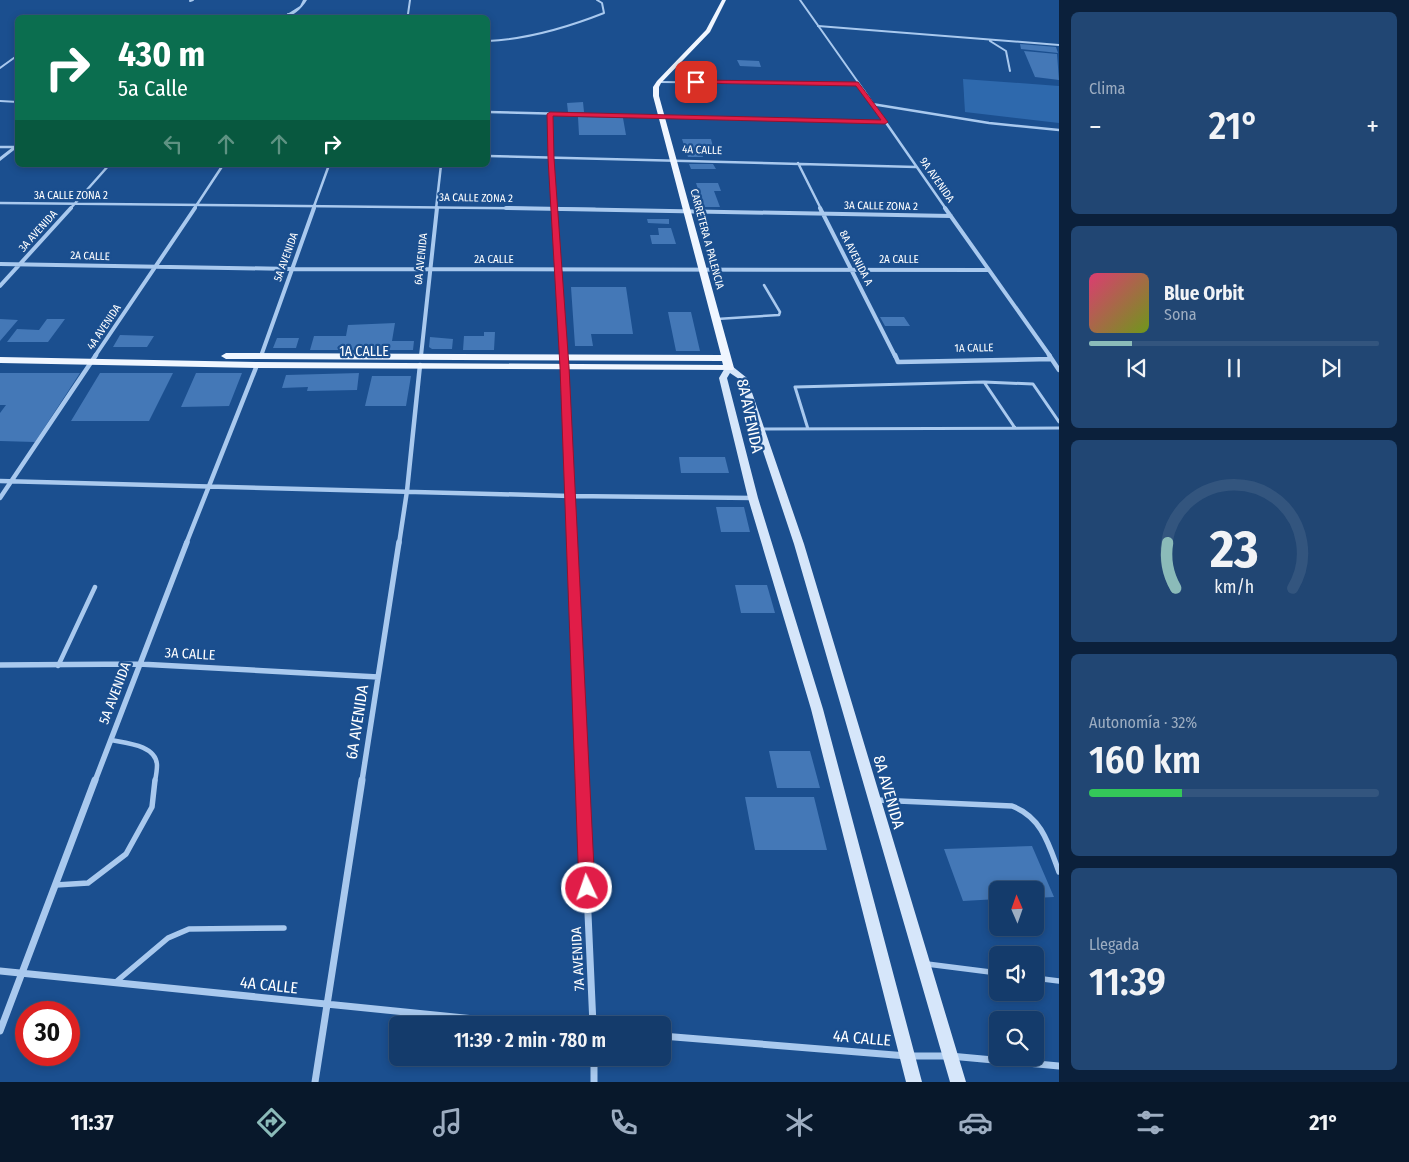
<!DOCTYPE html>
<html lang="es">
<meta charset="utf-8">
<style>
:root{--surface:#143b6b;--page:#214673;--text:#f1f3f6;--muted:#9dadc1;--line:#33557e;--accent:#8bbbb9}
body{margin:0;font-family:"Fira Sans Condensed",sans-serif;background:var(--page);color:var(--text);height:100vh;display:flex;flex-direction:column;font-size:19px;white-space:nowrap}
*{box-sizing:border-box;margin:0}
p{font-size:16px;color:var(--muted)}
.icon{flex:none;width:28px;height:28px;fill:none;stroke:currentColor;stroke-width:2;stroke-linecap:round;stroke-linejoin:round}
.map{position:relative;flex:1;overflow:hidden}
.details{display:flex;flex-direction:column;gap:12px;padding:12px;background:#0b203b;width:350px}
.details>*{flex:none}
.top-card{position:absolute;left:15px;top:15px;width:475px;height:152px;border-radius:8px;box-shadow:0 2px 8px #0003,0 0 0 1px var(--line);background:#0b6e4f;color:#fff;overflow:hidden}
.needle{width:32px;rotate:358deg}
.controls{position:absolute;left:989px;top:881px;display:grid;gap:10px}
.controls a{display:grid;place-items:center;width:55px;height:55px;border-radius:8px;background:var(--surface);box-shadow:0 2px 8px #0003,0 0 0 1px var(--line);font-size:25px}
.speed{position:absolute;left:15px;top:1001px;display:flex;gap:10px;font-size:25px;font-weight:700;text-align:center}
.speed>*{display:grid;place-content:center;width:65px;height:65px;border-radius:50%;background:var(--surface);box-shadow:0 2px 8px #0003,0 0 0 1px var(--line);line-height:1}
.speed .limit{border:8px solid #d22;background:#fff;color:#111}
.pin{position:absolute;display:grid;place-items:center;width:42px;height:42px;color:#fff;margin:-21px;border-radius:10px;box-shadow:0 2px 8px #0006}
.me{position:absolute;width:55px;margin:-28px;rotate:357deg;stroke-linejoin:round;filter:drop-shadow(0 0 4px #0008)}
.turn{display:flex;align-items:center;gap:18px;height:105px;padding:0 20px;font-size:22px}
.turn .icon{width:65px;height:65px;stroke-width:2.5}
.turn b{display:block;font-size:35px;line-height:42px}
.lanes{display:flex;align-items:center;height:48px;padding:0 20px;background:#0003;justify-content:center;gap:25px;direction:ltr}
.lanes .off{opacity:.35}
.big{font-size:38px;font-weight:600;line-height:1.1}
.details .card{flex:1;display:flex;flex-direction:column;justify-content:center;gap:8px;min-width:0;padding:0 18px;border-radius:8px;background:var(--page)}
.details .dial{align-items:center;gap:0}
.dial svg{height:130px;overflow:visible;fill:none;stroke:var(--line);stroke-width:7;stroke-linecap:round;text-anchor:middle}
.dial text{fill:var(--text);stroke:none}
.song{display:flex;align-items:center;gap:15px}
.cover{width:60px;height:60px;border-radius:8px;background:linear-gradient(135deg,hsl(340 70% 55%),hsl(80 70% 35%))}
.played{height:5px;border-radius:2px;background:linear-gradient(90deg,var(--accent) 15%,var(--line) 15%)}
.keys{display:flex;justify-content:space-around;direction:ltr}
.heat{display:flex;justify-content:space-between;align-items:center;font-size:28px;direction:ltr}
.charge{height:8px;border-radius:4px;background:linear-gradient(90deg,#34c759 32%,var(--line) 0)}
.trip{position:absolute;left:389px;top:1016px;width:282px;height:50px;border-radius:8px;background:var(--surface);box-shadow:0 2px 8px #0003,0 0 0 1px var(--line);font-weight:600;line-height:50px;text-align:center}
.tab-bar{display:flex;height:80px;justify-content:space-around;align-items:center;background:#08182b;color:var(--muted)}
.tab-bar .icon{width:35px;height:35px}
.tab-bar .current{color:var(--accent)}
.tab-bar b{font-size:22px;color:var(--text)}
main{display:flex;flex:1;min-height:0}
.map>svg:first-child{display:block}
.green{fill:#2e69ad}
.building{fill:#4478b7}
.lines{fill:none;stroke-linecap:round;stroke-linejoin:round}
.service-far4{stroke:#a9c9ee;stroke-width:2}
.service-far3{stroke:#a9c9ee;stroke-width:2.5}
.service-far2{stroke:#a9c9ee;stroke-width:3}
.service-far1{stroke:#a9c9ee;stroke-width:4.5}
.service{stroke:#a9c9ee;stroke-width:5.5}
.minor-far5{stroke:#a9c9ee;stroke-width:2}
.minor-far4{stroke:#a9c9ee;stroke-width:2.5}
.minor-far3{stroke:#a9c9ee;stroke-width:4}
.minor-far2{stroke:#a9c9ee;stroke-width:4.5}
.minor-far1{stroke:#a9c9ee;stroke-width:5.5}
.minor{stroke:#a9c9ee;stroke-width:7}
.tertiary{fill:#a9c9ee;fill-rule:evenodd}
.secondary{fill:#d6e6fa;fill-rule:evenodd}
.primary{fill:#f0f6ff;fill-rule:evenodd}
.route{fill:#e11d48;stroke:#92132f}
.labels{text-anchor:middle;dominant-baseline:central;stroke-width:4.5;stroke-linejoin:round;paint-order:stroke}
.far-street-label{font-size:11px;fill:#fff;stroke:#1b4f8f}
.street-label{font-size:14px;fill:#fff;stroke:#1b4f8f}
.near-street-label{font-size:16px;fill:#fff;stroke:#1b4f8f}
</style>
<main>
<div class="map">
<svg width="1059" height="1082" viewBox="0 0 1059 1082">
<rect width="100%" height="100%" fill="#1b4f8f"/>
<path class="green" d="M963 79 1059 86V123L965 112Z"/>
<path class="building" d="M1020 44 1056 47 1058 53 1021 49Z
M1024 51 1057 54 1059 80 1035 77Z
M737 60 759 61 761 67 740 66Z
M583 102 584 112H568L567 103Z
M578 117 623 118 626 135H579Z
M682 139H711L713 147H700L703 157H688Z
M689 164H713L716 169H691Z
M696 183H718L721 191H714L720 207H704Z
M647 219H669V224L648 223Z
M658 228H671L676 244H652L650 235H659Z
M571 287H626L633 334H591L593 346H575Z
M668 312H691L700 351H676Z
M880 317H904L910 326H885Z
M0 319 18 320 0 341Z
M47 319H65L48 342H7L17 329 39 330Z
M395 323 392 341H414L413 350H310L314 336H346L348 325Z
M484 332H495L494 350H463L464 336H484Z
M120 335 154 336 147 347H113Z
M430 337 453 339 452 349H432L429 347Z
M277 338H299L296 348H273Z
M0 373H80L35 442 0 441V413L6 405H0Z
M100 373H173L149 421H71Z
M196 373H242L229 406 181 407Z
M359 373 357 390 307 391 308 387 282 388 286 375Z
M372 376H411L406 406H365Z
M679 457H725L729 473H681Z
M716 507H744L750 532H721Z
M735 585H767L775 613H741Z
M769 751H810L820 788H777Z
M745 797H814L827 850H755Z
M1032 846 1054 897 1035 898V890H998V899L963 901 944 849Z"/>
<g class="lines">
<path class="service-far4" d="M190 1 193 0
M288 14 317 18
M818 26 1059 45
M990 41 1006 51 1010 71"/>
<path class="service-far3" d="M717 319 779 315 780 312 764 285"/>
<path class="service-far2" d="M1015 428 984 382 1033 384 1059 422
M761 429 1059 428
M808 429 795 387 984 382"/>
<path class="service-far1" d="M58 666 95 587
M111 740C126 743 156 745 157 765 157 770 156 776 155 781"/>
<path class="service" d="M876 800 1012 806C1042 817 1049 845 1059 872
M56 885 88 883 126 854 152 807 155 780
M927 964 998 973
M1035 978 1059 981
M117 981 168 938 189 929 284 928"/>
<path class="minor-far5" d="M410 0 408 14 411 18
M800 0 865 92
M488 41C529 39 566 28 604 13L602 3 597 0
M0 68 18 55
M659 82 858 84"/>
<path class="minor-far4" d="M864 91 946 209
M872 104 989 123 1059 130
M488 112 885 122
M550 114 554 209
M0 147H18
M488 156 916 167
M798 163 821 209
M0 203 595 209
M70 209 109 165
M194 209 223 165
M313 209 329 165
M436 209 441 165"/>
<path class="minor-far3" d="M506 208 951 216
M554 208 563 356
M820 208 895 356
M945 208 1050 356
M0 264 292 269 989 270
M0 286 71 208
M95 356 195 208
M261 356 314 208
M421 356 437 208"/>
<path class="minor-far2" d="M563 355 572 544
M895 355 898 362 1051 359
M1049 355 1059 370
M0 481 570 496 753 498
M0 498 96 355
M186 544 257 365
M399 544 407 491 420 365"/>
<path class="minor-far1" d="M572 542 582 781
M0 665 139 664 378 677
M95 781 187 542
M362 781 399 542"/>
<path class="minor" d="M582 780 593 1025
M0 971 534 1025
M0 1031 95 780
M662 1036 907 1056H950L1059 1066
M594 1058V1082
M315 1082 362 780"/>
<path class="tertiary" d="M303 0H307C302 9 291 18 281 18L300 6Z
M0 100 18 101V103L0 102Z
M18 143V147L0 161V157Z"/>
<path class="secondary" d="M726 366H732L747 378 804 544 966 1082H950L794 544 739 379 730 373 727 378 758 498 823 709 922 1082H906L811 709 748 498 719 378Z"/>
<path class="primary" d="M722 0H726L710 32 661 83 659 87V96L734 368 733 370 257 368 0 363V357L257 362 723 365 722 361 226 359 221 356 226 353 721 355 653 96V87L657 81 706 30Z"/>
</g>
<path class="route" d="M696 80 858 82 888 122 885 124 553 116 554 158 569 367 595 888 593 893 587 896 581 893 579 888 560 367 548 158 547 114 550 112 881 120 856 86 694 83Z"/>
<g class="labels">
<g class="far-street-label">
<text transform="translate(702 150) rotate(2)">4A CALLE</text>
<text transform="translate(937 180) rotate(55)">9A AVENIDA</text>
<text x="71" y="195">3A CALLE ZONA 2</text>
<text transform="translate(476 198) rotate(1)">3A CALLE ZONA 2</text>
<text transform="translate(881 206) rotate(1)">3A CALLE ZONA 2</text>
<text transform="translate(38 231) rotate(-48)">3A AVENIDA</text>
<text transform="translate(707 239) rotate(75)">CARRETERA A PALENCIA</text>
<text transform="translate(90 256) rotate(2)">2A CALLE</text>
<text transform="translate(286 257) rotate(-70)">5A AVENIDA</text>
<text transform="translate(856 258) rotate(63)">8A AVENIDA A</text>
<text transform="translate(421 259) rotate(-84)">6A AVENIDA</text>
<text x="494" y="259">2A CALLE</text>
<text x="899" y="259">2A CALLE</text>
<text transform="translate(104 327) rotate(-56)">4A AVENIDA</text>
<text transform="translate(974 348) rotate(-1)">1A CALLE</text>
</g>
<g class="street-label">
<text x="364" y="351">1A CALLE</text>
<text transform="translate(190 654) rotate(3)">3A CALLE</text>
<text transform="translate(115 693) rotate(-69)">5A AVENIDA</text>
<text transform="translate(578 959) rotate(-93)">7A AVENIDA</text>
</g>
<g class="near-street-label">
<text transform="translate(750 416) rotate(78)">8A AVENIDA</text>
<text transform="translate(357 722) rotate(-81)">6A AVENIDA</text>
<text transform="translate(889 792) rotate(74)">8A AVENIDA</text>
<text transform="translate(269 985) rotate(6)">4A CALLE</text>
<text transform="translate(862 1038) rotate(5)">4A CALLE</text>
</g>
</g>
</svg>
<div class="controls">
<a><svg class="needle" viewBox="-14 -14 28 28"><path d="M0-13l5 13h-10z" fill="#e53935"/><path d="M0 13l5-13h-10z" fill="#9dadc1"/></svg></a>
<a><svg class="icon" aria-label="sound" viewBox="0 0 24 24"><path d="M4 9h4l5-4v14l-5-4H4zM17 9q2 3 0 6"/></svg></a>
<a><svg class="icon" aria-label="search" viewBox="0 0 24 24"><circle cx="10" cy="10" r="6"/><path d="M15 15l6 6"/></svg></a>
</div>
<div class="speed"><div class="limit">30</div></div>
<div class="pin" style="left:696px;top:82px;background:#d93025"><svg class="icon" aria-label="arrive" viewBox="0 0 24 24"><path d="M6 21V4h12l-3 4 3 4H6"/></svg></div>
<svg class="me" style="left:587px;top:888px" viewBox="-20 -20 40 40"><circle r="17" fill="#e11d48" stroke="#fff" stroke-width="3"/><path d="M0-11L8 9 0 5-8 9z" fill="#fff"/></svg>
<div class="trip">11:39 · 2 min · 780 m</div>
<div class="top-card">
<div class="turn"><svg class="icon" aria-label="right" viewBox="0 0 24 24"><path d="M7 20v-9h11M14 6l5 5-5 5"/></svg><div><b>430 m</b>5a Calle</div></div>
<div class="lanes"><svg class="icon off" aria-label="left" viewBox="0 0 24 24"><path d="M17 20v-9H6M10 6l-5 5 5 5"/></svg><svg class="icon off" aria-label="ahead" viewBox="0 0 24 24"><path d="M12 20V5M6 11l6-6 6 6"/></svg><svg class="icon off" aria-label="ahead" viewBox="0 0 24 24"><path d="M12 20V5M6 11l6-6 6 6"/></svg><svg class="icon" aria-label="right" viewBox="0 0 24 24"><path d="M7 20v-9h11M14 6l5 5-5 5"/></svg></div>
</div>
</div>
<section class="details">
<div class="card"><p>Clima</p>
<div class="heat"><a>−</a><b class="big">21°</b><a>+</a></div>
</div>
<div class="card">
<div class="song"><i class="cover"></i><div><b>Blue Orbit</b><p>Sona</p></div></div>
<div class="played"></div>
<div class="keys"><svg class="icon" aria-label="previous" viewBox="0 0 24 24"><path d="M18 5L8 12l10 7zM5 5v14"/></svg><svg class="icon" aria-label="pause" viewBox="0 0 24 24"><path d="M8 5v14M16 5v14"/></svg><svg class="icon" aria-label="next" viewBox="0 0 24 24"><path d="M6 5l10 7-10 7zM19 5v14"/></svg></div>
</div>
<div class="card dial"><svg viewBox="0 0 100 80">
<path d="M14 69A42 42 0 1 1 86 69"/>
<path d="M14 69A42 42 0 0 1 9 41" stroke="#8bbbb9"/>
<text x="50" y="56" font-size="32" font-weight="700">23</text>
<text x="50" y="72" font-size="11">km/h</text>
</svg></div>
<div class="card"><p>Autonomía · 32%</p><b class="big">160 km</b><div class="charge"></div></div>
<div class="card"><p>Llegada</p><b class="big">11:39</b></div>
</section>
</main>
<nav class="tab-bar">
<b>11:37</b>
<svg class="icon current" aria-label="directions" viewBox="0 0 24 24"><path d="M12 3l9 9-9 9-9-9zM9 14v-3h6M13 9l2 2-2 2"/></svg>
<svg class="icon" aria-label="music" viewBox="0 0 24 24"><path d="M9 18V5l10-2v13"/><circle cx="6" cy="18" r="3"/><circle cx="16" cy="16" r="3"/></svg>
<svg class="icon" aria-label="phone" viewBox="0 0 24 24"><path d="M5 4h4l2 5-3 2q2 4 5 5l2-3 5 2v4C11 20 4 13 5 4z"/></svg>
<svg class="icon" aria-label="climate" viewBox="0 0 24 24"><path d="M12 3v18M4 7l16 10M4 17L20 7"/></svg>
<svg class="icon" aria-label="car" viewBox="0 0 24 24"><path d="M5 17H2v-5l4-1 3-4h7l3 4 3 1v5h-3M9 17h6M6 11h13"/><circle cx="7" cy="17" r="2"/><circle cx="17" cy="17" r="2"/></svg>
<svg class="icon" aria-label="filters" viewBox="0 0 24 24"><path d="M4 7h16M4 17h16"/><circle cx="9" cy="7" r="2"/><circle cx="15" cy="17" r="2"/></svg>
<b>21°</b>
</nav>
